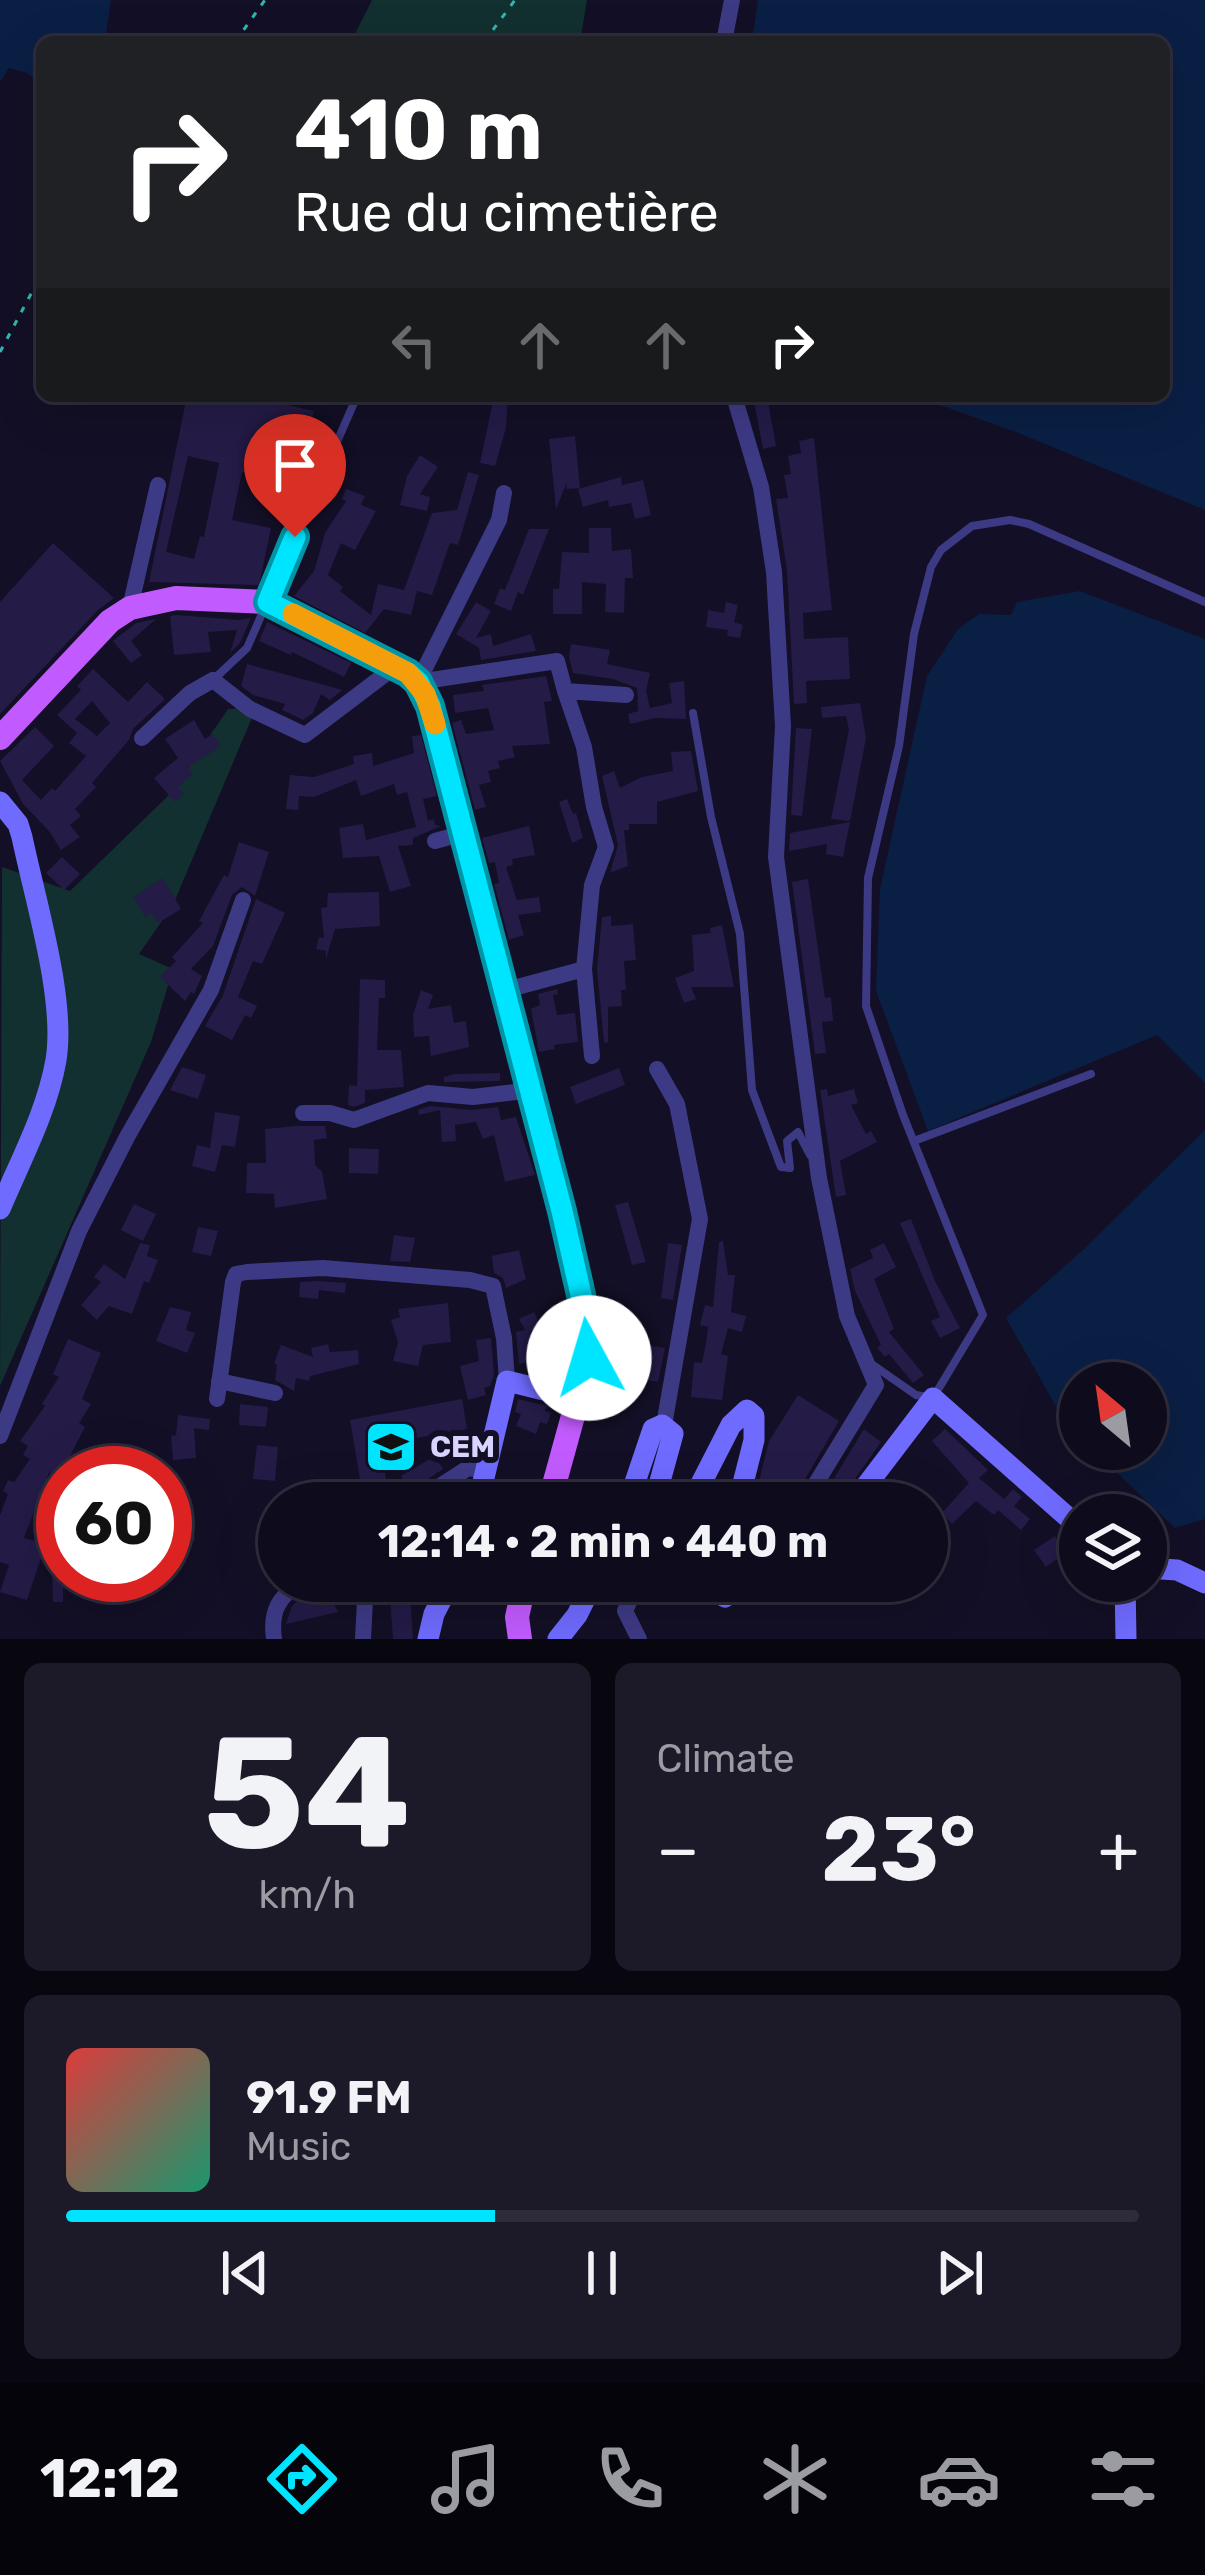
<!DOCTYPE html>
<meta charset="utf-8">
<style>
:root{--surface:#0e0b1c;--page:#1c1929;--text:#f1f3f6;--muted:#9b9ba3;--line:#2e2b3b;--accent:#00e5ff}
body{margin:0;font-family:Rubik,sans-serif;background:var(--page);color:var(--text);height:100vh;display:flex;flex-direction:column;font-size:45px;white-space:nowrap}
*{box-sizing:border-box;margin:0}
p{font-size:39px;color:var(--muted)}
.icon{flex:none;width:66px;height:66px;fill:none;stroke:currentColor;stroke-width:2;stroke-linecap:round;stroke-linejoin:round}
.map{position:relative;height:1639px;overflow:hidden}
.sheet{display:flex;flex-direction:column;gap:24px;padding:24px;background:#08060f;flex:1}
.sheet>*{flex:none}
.top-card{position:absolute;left:36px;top:36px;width:1134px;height:366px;border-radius:18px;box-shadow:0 12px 48px #0002,0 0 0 3px var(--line);background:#202124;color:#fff;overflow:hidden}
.needle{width:78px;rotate:331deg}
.controls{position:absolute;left:1059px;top:1362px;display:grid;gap:24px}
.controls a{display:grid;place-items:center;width:108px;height:108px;border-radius:50%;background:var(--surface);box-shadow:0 12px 48px #0002,0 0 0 3px var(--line);font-size:60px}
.speed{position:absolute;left:36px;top:1446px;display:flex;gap:24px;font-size:60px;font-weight:700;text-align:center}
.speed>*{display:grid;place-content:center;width:156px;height:156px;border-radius:50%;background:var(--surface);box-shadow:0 12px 48px #0002,0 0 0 3px var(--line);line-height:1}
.speed .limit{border:18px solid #d22;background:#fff;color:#111}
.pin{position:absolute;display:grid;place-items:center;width:102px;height:102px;color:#fff;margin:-123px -51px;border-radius:50% 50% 50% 0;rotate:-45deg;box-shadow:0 0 12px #0007}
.pin .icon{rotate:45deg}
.me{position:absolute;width:132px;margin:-66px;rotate:354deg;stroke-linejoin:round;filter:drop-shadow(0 0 9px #0008)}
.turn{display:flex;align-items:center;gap:42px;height:252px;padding:0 60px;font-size:54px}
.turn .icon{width:156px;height:156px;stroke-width:2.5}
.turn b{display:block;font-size:84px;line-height:102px}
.lanes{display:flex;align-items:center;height:114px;padding:0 60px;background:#0003;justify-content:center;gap:60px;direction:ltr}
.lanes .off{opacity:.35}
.big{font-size:90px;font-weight:700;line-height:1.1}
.sheet .widget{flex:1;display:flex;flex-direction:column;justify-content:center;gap:18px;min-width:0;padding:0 42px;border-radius:18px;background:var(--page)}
.sheet .dial{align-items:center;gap:0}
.dial b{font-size:156px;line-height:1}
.song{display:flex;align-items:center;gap:36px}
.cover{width:144px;height:144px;border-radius:18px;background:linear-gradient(135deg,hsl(0 70% 55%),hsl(160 70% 35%))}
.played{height:12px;border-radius:6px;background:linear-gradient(90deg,var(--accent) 40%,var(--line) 40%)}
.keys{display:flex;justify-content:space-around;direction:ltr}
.heat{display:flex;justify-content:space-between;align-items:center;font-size:66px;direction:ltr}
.sheet .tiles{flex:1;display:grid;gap:24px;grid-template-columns:1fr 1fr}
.widget:last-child{grid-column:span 2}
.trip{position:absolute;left:258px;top:1482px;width:690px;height:120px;border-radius:60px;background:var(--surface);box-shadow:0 12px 48px #0002,0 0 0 3px var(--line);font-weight:700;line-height:120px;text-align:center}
.menu{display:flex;height:192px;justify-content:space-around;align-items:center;background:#06040b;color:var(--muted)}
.menu .icon{width:84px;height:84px}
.menu .on{color:var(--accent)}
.menu b{font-size:54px;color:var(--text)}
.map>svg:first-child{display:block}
.green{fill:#12302f}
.water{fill:#0a1f44}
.building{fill:#241b47;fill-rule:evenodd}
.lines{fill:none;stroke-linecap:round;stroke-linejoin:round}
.path{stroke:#2fb8b0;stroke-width:3;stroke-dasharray:6 9;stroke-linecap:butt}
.lane{stroke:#3d3a85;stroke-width:8}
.street{stroke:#3d3a85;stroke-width:16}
.secondary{stroke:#6f6bff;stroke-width:21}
.primary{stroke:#c25bff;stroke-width:24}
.route-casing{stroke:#0095a6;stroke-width:30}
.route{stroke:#00e5ff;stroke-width:21}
.slow{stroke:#f59e0b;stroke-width:21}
.labels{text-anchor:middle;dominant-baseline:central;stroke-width:12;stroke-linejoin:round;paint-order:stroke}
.poi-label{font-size:30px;font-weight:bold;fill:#d9d4ff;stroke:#130f26;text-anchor:start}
</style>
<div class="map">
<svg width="1205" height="1639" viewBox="0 0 1205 1639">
<rect width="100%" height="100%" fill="#130f26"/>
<path class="green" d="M372 0H587L580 42H351Z
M256 708 173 905 139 954 173 969 151 1042 0 1386 2 867 70 891 170 794 228 709Z"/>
<path class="water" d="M0 0H111L106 35 95 42H42V85L27 73 9 68 0 82Z
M758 0H1205V510L1016 432 914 396H1164V42H752Z
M1080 591 1205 639V1083L1157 1035 928 1131 876 991 880 889 927 676 958 629 979 614 1011 615 1017 602Z
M1205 1130V1519L1175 1528 1092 1449H1146V1383H1080V1438L1067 1426 1006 1318 1085 1248Z"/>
<path class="building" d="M187 396H225L261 404 262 399 314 411 304 455 297 453 292 466 301 470 298 485 242 472 232 520 271 528 259 585 149 582ZM188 456 219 463 204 537 200 536 194 559 166 552Z
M494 396H508L506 428 495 466 480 463Z
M753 396H767L776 446 763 449Z
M575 436 580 488 566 489 567 482 556 509 549 439Z
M814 438 832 610 803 613 804 639 848 637 850 679 806 681 807 703 794 704 787 571 776 499 788 498 784 475 791 474 788 456 801 453 799 441Z
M420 455 438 467 420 494 430 497 427 511 400 505 407 476Z
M468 472 479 475 458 545 450 543 432 595 417 591 411 615 384 609 365 633 294 596 314 571 325 533 346 501 342 499 346 489 365 496 361 505 376 511 355 550 341 543 328 575 343 587 340 591 371 615 378 584 404 590 432 513 457 510Z
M621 477 622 485 643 480 651 515 635 519 631 503 609 507 608 500 583 507 578 489Z
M589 528H611L612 551 631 549 633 578H625L624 613 605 612 606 584 582 582V614H553V589H559L562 552 589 553Z
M529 529H549L523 595 518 592 511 611 494 604 500 588 505 590Z
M53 543 114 598 98 610 0 714V602Z
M476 602 491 611 476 638 491 634 493 646 531 634 536 651 481 660 479 648 456 634Z
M726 602 738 605 734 622 743 625 740 638 727 636 728 630 706 627 708 610 724 613Z
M177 615 239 620 251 618 240 643 230 653 237 630 208 632 211 652 174 655 170 616Z
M156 619 131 641 142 655 131 663 113 641 136 623Z
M267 622 351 663 344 677 292 652 291 655 259 641Z
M571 644 610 650 607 664 650 673 646 691 650 708 672 703 669 683 684 681 686 719 655 718 630 724 628 714 638 711 637 688 613 679 573 673 569 657Z
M247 664 325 685 342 690 330 700 321 694 313 713 303 720 282 710 285 704 253 695 241 686Z
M93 669 128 702 147 682 165 699 133 729 129 740 92 783 96 787 75 809 81 816 70 825 80 837 61 850 49 831 23 804 0 761 35 727 54 746 22 780 41 800 52 788 55 791 86 756 69 743 77 733 57 715 81 690 77 686ZM92 701 110 723 97 736 75 719Z
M546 676 552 701 544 702 550 744 512 746 515 757 498 761 500 768 488 771 491 782 479 785 486 807 475 810 452 723 461 720 466 734 494 730 488 708 455 713 453 695 484 691 482 685Z
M860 703 866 738 850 821 831 819 849 730 846 716 822 718 821 707Z
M194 720 205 739 213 734 221 746 188 767 193 774 178 787 184 794 175 802 154 778 178 758 165 739Z
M796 728 812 729 802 816 791 815Z
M421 735 437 796 423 799 428 821 434 819 435 825 441 826 413 838V845L398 846 411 886 390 892 379 856 343 858 339 828 363 824 366 840 416 827 407 792 397 795 394 784 361 796 356 780 314 797 299 796 298 810 286 809 290 775 314 777 354 764 353 756 372 753 373 766 414 753 412 736Z
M691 751 698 791 657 802V824H629V830H624L628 866 610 873 618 845 602 776 614 771 620 788 642 777 673 771 671 752Z
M567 799 573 814 576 813 583 838 572 843 559 802Z
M850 822 843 857 826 854 827 844 789 851 790 833Z
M529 826 535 855 512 859 513 865 506 867 517 900 539 897 541 912 518 915 524 935 509 940 494 884 499 883 495 862 489 863 482 838Z
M239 842 269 852 255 896 242 887 232 895 213 946 191 969 202 976 194 994 191 992 185 1001 160 977 176 961 172 957 203 923 199 921 224 875 228 877Z
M62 857 80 874 64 890 46 873Z
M163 878 181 909 158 923 151 913 145 917 133 897Z
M808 879 825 998 831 997 833 1021 822 1022 826 1053 815 1054 792 882Z
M379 892 380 926 335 929 326 959V951L316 949 319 937 324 938 321 908 327 907 328 893Z
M256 899 285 913 262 964 253 961 238 997 257 1006 251 1018 245 1015 232 1040 205 1026 223 995Z
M611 916V926L633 924 636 960 624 961 626 990H621L622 1006 608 1007V1043L604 1042 597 969 602 917Z
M722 925 734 987H691L696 999 684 1003 675 978 694 971 692 935 711 933 710 928Z
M360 979 385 980V998H379L377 1050H401L404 1087 365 1090V1103L354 1107 348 1105 349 1085 357 1086Z
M557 989 558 994 553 995 557 1015 575 1013 578 1042 554 1045 555 1049 539 1052 531 1009 540 1005 538 994Z
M421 990 433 995 428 1009 451 1005 454 1023 466 1021 469 1047 431 1056 429 1036 414 1037 413 1015Z
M182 1067 206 1075 198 1099 170 1090Z
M619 1068 625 1085 576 1104 570 1087Z
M500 1073V1081L444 1082V1077L455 1074Z
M827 1089 828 1096 854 1089 858 1103 851 1105 866 1134 871 1131 877 1142 840 1161 846 1195 836 1197 820 1090Z
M430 1106 472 1110 498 1107 501 1120 516 1117 535 1175 505 1182 494 1135 483 1139 476 1122 455 1125 456 1141 442 1142 440 1110 419 1115 418 1110Z
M215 1112 240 1116 235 1147 222 1145 215 1172 192 1166 197 1145 210 1148Z
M295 1126H325L327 1138 314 1140 315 1165 322 1172 327 1199 275 1208 274 1194 246 1193 247 1163H266L265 1129Z
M349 1148 379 1149 378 1174 349 1173Z
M628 1202 646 1262 632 1265 615 1205Z
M134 1204 156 1214 143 1241 121 1230Z
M911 1219 935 1281 960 1328 940 1338 931 1321 940 1317 900 1223Z
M198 1227 218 1231 211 1256 192 1252Z
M394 1235 415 1238 410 1262 390 1261Z
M723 1241 728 1275H735L731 1312 746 1316 742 1332 728 1328 721 1354 728 1356 722 1400 691 1397 694 1362 702 1363 706 1343 708 1327 700 1325 705 1305 713 1307 719 1242Z
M140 1243 150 1245 147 1256 158 1260 149 1283 144 1281 132 1314 109 1306 97 1320 81 1305 101 1282 94 1277 104 1264 125 1279Z
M668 1243 682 1245 673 1300 661 1298Z
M884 1243 896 1267 874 1279 894 1329 889 1332 924 1375 913 1383 889 1354 885 1357 877 1348 881 1345 855 1291 850 1269 873 1258 870 1250Z
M519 1250 526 1279 506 1288 503 1278 494 1273 492 1256Z
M319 1281 346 1283 345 1293 319 1290 318 1299 299 1297 300 1282Z
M448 1303 451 1342 423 1345 418 1366 393 1361 398 1342 391 1320 400 1317 398 1309Z
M170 1307 191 1312 186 1330 195 1333 187 1353 156 1341Z
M534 1312 541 1326 531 1331 537 1360 519 1364 516 1332 525 1330 519 1319Z
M491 1338 494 1375 490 1386 484 1388 486 1395 468 1400 460 1366 479 1361 476 1340Z
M68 1339 101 1353 82 1399 91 1404 79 1423 85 1427 67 1462 72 1464 67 1473 58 1471 50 1482V1470L24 1538 46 1543 27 1600 0 1592 9 1565 0 1562V1515L8 1494 3 1491 8 1480 14 1482 30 1459 23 1455 28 1446 20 1441 45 1406 42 1404 59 1377 53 1374Z
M328 1344 330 1352 358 1350 359 1364 310 1376 309 1381 296 1378 294 1391 275 1380 277 1365 274 1363 281 1345 313 1357 311 1348Z
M646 1345 665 1348 658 1382 640 1379Z
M798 1395 839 1421 791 1503H787L758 1485 769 1441Z
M462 1399 467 1429 382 1444 379 1438 390 1503H364L350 1420Z
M518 1399 547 1406 545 1411 551 1413 547 1424 540 1422 536 1434 516 1426 521 1414 515 1412Z
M240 1404 268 1407 266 1427 239 1425Z
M178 1415 210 1419 209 1430 194 1428 196 1458 173 1460 171 1436 176 1435Z
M864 1429 881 1442 838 1503H819Z
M945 1429 988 1470 979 1478 1004 1499 1013 1489 1022 1497 1014 1506 1030 1519 1021 1530 998 1510 994 1515 976 1501 952 1524 942 1513 969 1483 932 1441Z
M257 1445 278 1447 275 1481 253 1479Z
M435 1456 443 1469 410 1491 401 1476Z
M192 1518 195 1541 174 1544 171 1521Z
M51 1536H63V1602H53Z
M1055 1536 1066 1553 1046 1567 1034 1550Z
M315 1581H323L338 1612 286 1624 292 1606 310 1590Z
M409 1581 413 1639H393L389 1582Z"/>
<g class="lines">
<path class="path" d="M235 42 265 0
M484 42 515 0
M0 352 32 292 42 282"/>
<path class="lane" d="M213 680 247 648 357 396
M693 713 711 817 740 934 752 1090 781 1167 790 1168 787 1141 798 1132 810 1155
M914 1141 1091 1074
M873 1365 916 1395 933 1398 983 1315 903 1115 866 1006 868 878 899 746 914 634 931 567 941 550 972 526 1010 520 1029 524 1205 602"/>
<path class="street" d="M724 42 732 0
M734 396 761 487 774 572 783 726 776 857 819 1178 847 1316 876 1385 804 1503
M130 608 158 485
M418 682 557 661 565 691 626 695
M418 682 499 520 504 493
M142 738 190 693 213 680 250 709 305 735 396 666
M435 841 464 833
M584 969 592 1056
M506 990 584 969 592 885 606 847 594 807 584 747 565 691
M657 1069 677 1104 700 1219 664 1425
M303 1113H330L354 1120 428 1093 473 1097 532 1090
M219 1381 275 1393
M217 1399 233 1282 236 1274 247 1272 323 1268 470 1280 493 1286 504 1338 507 1381
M0 1436 79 1231 127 1137 211 990 243 900
M414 1503 468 1468 488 1471
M638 1581 625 1611 639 1639
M274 1639C270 1610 279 1597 302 1581
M363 1639 366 1581"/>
<path class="secondary" d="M0 802 18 824 22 837C35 900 66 999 56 1060 47 1112 20 1161 0 1209
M478 1503 507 1381 580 1399
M628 1503 653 1429 662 1425 673 1434 654 1503
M691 1503 731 1425 747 1410 754 1416V1440L738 1503
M853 1503 933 1398 1080 1528
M1146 1568 1177 1570 1205 1583
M714 1581 715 1591 725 1597 749 1581
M1125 1581 1126 1639
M428 1639 434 1614 451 1581
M558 1639 577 1615 594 1581"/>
<path class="primary" d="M0 738 110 621 130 608 176 598 268 602 408 673 418 682 430 706 532 1090 586 1317 589 1358 549 1503
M520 1639 517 1617 525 1581"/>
</g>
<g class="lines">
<g class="route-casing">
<path id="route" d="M295 537 268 602 408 673 418 682 430 706 562 1211 586 1317 589 1358"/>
</g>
<use href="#route" class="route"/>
<path class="slow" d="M293 614 408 673 425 694 435 724"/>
</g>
<defs>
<g id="school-square" transform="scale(2.7)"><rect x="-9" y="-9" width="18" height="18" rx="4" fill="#00e5ff" stroke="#130f26"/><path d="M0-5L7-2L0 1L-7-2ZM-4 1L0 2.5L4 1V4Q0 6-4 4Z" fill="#111"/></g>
</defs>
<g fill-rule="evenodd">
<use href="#school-square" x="391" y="1447"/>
</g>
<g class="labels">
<g class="poi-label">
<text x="430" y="1447">CEM</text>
</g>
</g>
</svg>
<div class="controls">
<a><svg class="needle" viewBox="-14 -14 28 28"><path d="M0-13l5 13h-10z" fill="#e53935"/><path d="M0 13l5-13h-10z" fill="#9b9ba3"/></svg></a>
<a><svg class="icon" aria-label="layers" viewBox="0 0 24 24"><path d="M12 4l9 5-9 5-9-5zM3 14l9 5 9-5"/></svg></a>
</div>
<div class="speed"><div class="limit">60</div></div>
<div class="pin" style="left:295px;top:537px;background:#d93025"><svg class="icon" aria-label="arrive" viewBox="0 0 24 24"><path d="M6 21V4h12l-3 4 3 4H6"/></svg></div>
<svg class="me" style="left:589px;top:1358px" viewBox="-20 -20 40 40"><circle r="19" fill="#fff"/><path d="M0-13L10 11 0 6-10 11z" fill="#00e5ff"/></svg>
<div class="trip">12:14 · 2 min · 440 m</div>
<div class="top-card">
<div class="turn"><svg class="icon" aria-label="right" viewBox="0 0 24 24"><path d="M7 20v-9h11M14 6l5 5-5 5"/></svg><div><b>410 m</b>Rue du cimetière</div></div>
<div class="lanes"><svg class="icon off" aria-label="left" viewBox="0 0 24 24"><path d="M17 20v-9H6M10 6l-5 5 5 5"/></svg><svg class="icon off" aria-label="ahead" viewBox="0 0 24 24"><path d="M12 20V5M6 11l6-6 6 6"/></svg><svg class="icon off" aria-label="ahead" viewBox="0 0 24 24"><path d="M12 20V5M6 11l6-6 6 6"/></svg><svg class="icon" aria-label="right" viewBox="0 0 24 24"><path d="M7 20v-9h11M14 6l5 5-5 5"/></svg></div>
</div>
</div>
<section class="sheet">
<div class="tiles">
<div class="widget dial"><b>54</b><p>km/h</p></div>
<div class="widget"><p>Climate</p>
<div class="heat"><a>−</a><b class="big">23°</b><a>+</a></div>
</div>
<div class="widget">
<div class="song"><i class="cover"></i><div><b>91.9 FM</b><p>Music</p></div></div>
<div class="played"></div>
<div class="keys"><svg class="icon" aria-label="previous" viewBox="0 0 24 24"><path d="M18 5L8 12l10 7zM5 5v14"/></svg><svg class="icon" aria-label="pause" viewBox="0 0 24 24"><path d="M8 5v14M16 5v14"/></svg><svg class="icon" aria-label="next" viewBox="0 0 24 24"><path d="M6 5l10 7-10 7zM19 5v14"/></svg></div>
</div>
</div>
</section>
<nav class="menu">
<b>12:12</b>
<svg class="icon on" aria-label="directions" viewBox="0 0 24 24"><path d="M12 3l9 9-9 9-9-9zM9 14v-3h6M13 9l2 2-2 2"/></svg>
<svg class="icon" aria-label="music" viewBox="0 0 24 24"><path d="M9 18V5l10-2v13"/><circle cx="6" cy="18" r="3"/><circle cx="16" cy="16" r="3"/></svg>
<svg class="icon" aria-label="phone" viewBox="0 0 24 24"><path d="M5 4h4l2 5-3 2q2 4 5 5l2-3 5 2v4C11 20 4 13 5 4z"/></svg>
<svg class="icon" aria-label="climate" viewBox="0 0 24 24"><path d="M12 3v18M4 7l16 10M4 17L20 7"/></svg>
<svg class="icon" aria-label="car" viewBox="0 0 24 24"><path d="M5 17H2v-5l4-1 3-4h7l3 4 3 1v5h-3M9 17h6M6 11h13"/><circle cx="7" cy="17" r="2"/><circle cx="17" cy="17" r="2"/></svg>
<svg class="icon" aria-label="filters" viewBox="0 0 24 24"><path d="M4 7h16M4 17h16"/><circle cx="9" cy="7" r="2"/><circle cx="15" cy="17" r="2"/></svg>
</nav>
